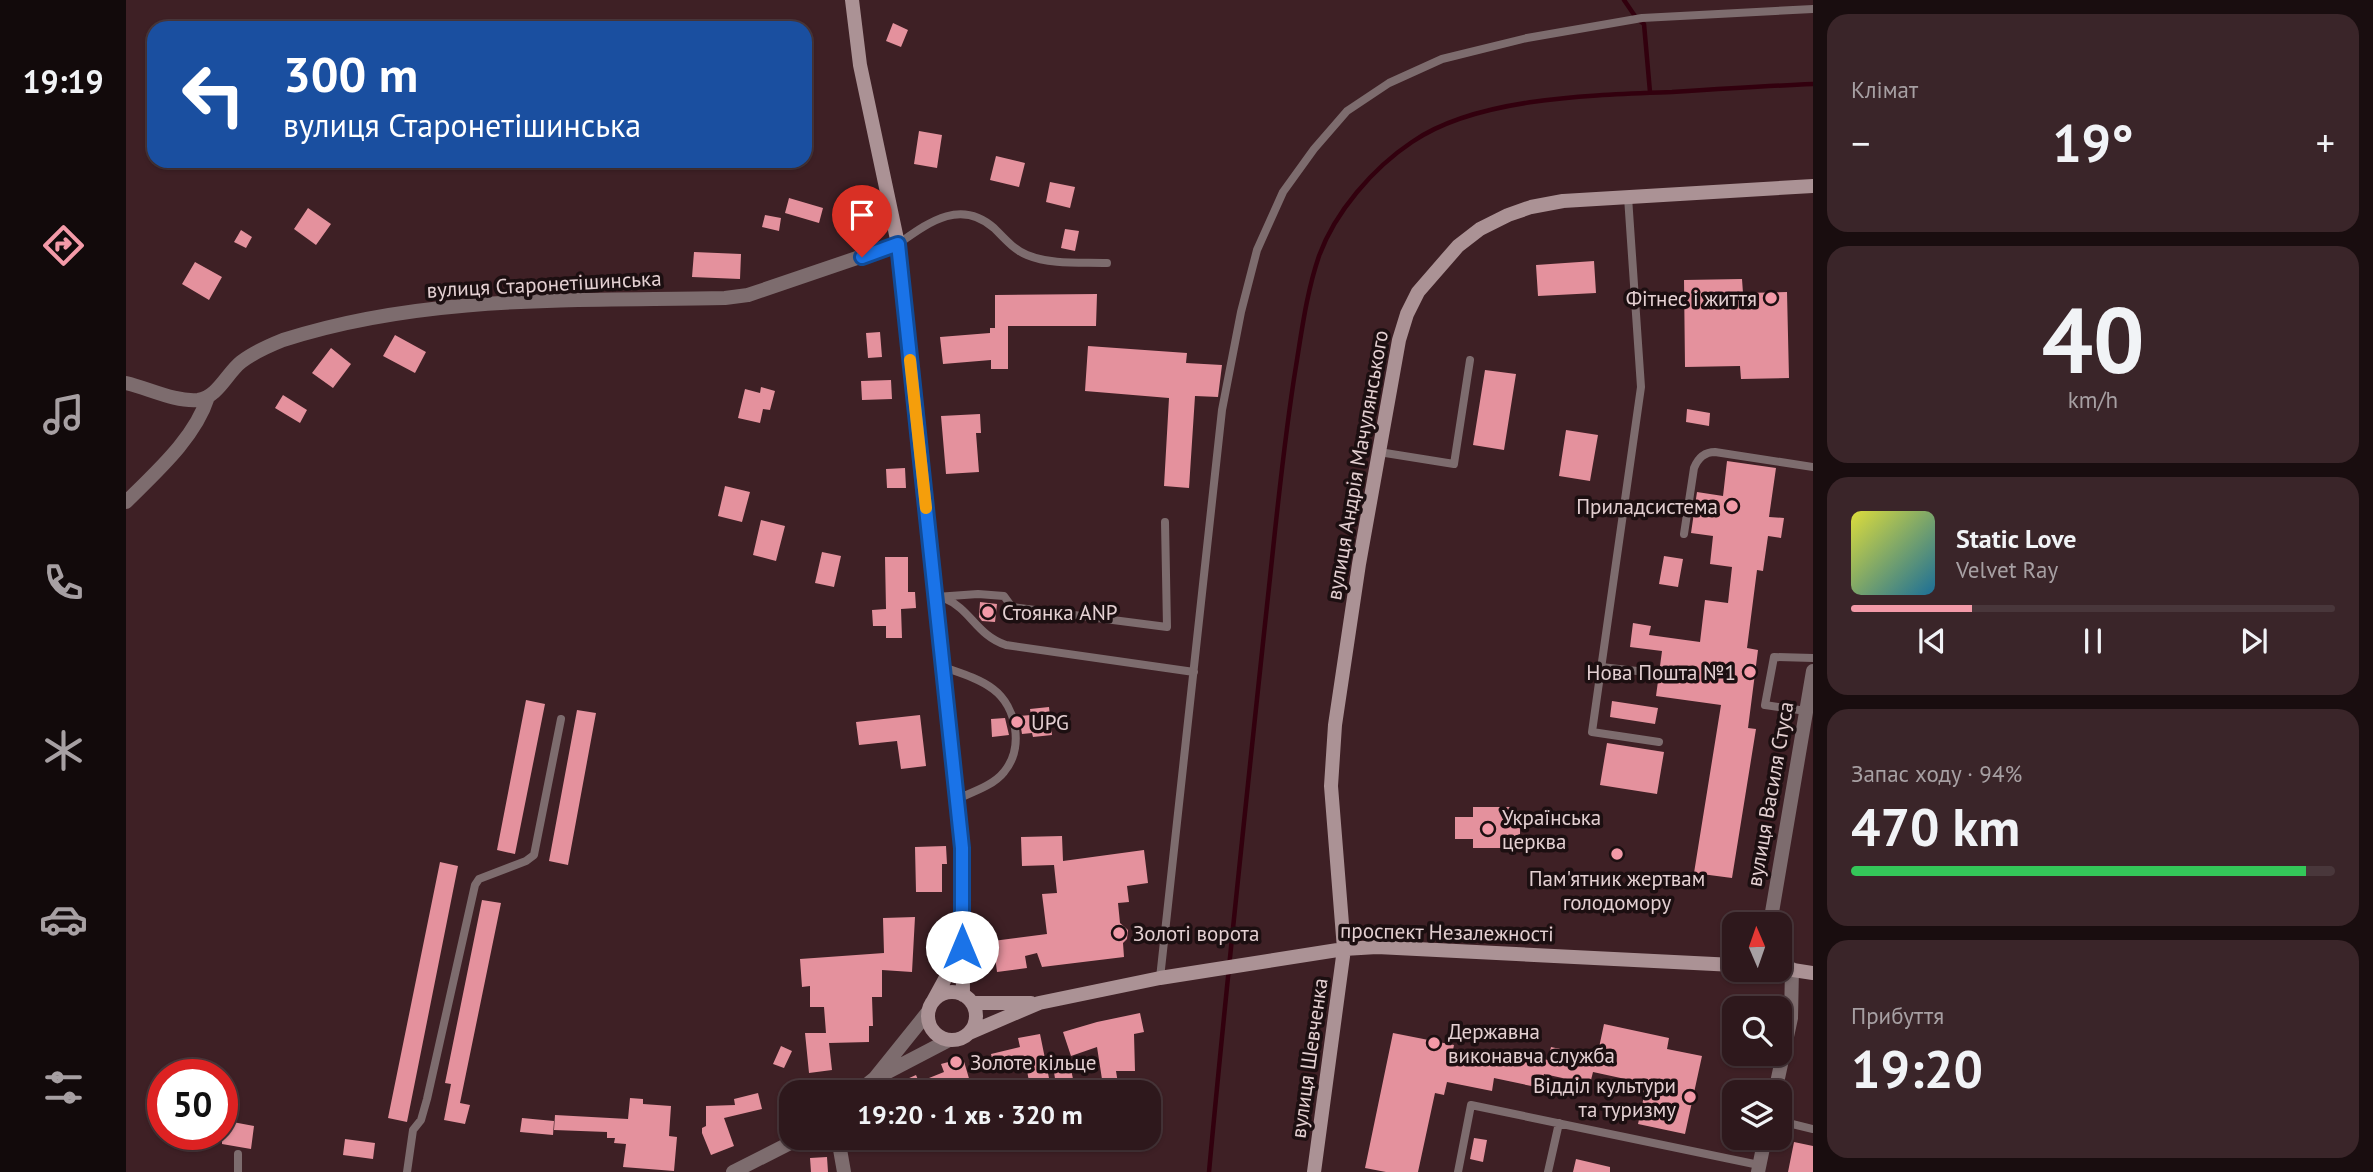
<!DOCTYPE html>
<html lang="uk">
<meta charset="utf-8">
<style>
:root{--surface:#2e181c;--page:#3a2529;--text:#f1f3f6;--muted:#a7a0a3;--line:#49373b;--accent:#f39aa8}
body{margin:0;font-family:"PT Sans",sans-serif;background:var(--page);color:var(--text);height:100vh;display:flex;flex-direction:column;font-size:26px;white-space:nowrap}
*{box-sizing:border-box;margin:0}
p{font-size:23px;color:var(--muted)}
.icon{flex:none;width:38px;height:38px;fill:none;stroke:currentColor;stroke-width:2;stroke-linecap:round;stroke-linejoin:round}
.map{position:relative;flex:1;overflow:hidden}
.sheet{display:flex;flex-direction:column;gap:14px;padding:14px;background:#190d0f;width:560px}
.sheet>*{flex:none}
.banner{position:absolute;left:21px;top:21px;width:665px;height:147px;border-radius:21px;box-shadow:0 2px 5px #0004,0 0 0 2px var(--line);background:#1a4fa0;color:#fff;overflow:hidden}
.needle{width:46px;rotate:358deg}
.tools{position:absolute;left:1596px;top:912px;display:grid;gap:14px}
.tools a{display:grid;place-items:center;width:70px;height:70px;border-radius:14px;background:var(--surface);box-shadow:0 2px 5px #0004,0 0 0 2px var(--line);font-size:35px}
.speed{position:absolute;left:21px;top:1059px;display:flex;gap:14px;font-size:35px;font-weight:700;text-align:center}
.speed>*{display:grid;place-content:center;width:91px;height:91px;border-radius:50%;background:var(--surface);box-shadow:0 2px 5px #0004,0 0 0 2px var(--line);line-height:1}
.speed .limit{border:10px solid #d22;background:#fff;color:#111}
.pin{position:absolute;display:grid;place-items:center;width:60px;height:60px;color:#fff;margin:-72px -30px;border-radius:50% 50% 50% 0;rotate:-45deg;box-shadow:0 0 7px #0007}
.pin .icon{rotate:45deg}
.me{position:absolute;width:77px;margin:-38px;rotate:0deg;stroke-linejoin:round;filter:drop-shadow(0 0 5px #0008)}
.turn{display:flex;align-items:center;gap:24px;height:147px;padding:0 21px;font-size:32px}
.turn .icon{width:91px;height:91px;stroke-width:2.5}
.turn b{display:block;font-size:49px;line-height:60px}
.big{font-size:52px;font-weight:600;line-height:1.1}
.sheet .tile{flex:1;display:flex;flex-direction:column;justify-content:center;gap:10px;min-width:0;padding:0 24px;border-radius:21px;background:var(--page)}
.sheet .dial{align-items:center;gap:0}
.dial b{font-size:91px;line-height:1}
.song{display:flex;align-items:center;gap:21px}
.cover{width:84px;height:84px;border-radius:10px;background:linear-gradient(135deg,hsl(60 70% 55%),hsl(200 70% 35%))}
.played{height:7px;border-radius:4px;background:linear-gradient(90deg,var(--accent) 25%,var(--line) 25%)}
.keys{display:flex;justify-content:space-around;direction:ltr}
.heat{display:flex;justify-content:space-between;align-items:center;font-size:38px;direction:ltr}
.charge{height:10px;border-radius:5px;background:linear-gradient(90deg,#34c759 94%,var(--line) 0)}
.trip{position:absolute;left:653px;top:1080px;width:382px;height:70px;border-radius:21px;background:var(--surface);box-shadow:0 2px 5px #0004,0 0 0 2px var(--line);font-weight:600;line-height:70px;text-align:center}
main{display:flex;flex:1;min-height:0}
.tabs{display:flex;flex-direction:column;width:126px;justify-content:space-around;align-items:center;background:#120a0b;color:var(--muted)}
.tabs .icon{width:49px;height:49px}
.tabs .active{color:var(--accent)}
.tabs b{font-size:32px;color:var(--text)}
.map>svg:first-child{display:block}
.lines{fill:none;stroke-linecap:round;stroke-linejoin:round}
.stream{stroke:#32000e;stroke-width:4.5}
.building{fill:#e4919d}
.lane{stroke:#7d6c6e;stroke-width:8}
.street{stroke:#7d6c6e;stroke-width:14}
.secondary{stroke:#ab9295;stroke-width:14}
.route-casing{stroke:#114b97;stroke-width:18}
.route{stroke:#1a73e8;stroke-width:12}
.slow{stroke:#f59e0b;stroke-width:12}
.poi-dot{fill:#f39aa8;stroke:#1c0f11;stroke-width:2.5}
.labels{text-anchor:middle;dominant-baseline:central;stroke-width:7;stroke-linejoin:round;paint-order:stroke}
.street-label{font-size:21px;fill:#e4d0d2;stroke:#1c0f11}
.poi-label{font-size:21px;fill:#e4d0d2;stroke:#1c0f11;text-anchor:start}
</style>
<main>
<nav class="tabs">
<b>19:19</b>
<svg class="icon active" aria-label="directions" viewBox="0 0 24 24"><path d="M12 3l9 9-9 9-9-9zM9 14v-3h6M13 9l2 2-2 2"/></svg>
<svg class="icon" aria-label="music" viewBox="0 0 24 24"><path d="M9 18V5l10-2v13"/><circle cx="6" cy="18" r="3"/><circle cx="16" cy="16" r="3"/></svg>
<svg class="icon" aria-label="phone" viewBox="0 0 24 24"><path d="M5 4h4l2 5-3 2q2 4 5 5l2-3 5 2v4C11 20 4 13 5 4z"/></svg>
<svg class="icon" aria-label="climate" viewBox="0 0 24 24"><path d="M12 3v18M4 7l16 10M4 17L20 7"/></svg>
<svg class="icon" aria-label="car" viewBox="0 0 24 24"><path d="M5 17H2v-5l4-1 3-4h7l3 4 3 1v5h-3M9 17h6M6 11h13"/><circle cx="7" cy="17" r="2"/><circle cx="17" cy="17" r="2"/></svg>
<svg class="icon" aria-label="filters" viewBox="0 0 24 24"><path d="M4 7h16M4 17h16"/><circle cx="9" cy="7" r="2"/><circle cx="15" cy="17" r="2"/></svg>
</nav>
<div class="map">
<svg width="1687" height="1172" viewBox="0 0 1687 1172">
<rect width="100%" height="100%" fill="#3e2025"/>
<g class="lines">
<path class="stream" d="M1498 0 1511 19 1518 24 1524 92
M1083 1172C1101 977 1122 782 1143 587 1151 513 1158 439 1170 366 1176 329 1181 291 1193 256 1209 212 1247 168 1286 142 1351 97 1468 95 1546 92 1593 89 1640 86 1687 84"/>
</g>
<path class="building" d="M767 23 782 30 775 47 760 41Z
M793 131 816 135 811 168 788 164Z
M870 156 899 163 893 187 864 180Z
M924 182 949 187 944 208 920 202Z
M663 198 697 208 693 223 659 213Z
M182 208 205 224 190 245 168 229Z
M639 215 655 218 653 231 636 227Z
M939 229 953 231 949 251 935 248Z
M115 230 126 237 120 248 108 242Z
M568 252 615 254 614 279 566 277Z
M1468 261 1470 293 1412 296 1410 265Z
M69 262 96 277 83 300 56 284Z
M1616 279 1617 293 1661 292 1663 378 1615 379 1614 366 1559 367 1558 280Z
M971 294 970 326H882V369H865V360L817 364 814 337 864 333V328H869V295Z
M754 332 756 357 742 358 740 333Z
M269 335 300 352 289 373 257 356Z
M962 346 1061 353 1060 363 1096 365 1092 397 1069 396 1063 488 1038 486 1043 398 959 391Z
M205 348 225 364 207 388 186 373Z
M1359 370 1390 374 1378 450 1347 445Z
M765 380 766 399 736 400 735 381Z
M635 387 649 391 644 410 637 409 634 423 612 418 619 389 634 393Z
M157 395 181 410 174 423 149 408Z
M1561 409 1584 413 1583 426 1560 422Z
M854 414 855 433H850L853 472 820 474 815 416Z
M1440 430 1472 435 1464 481 1433 476Z
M1601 461 1650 468 1643 517 1658 518 1655 538 1642 536 1637 571 1631 570 1621 648 1632 650 1622 728 1630 729 1606 878 1568 873 1595 705 1530 696 1536 651 1504 647 1507 623 1525 626 1523 635 1574 642 1579 600 1602 603 1606 567 1584 564 1587 536 1565 533 1571 492 1597 496Z
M779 468 780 488H761L760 469Z
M599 486 624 492 616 522 592 516Z
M635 520 659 526 650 561 627 555Z
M696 552 715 556 708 587 689 583Z
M1538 556 1557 559 1552 587 1533 584Z
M759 557H782V592H789L790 608 775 609 776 638H760V626H747L746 610 760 609Z
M854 602 871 604 869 622 856 621 853 617Z
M400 700 419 704 389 854 371 850Z
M1486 701 1532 708 1529 724 1484 717Z
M923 707 926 735 907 737 906 733 896 734 893 716 905 715 904 709Z
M451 710 470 713 442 865 423 861Z
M794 715 800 766 775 769 771 741 733 745 730 722Z
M879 718 883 735 866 737 865 719Z
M1481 743 1538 752 1531 794 1474 785Z
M1347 807H1385V817L1394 823V834L1385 838V848H1347V839H1329V817H1347Z
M936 836 937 861 1018 850 1022 883 1001 886 1003 902 992 903 994 923 1002 930 1001 939 997 943 998 957 916 967 911 953 899 956 901 968 871 972 867 941 921 934 916 894 931 893 928 865 896 866 895 837Z
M820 846 821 864H816V892H790L789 847Z
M314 862 332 866 281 1122 262 1118Z
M356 900 375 903 334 1103 344 1105 339 1124 318 1120 325 1084 319 1083Z
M789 917 786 972 756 970V997H746L747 1026H743V1042L703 1043 706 1070 683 1073 679 1033H700L698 1007H684V986L676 987 674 959 758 953 757 918Z
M1014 1013 1018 1032 1008 1034 1009 1071H990L993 1090 978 1092 971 1047 945 1056 937 1032 971 1022Z
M1478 1024 1543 1038 1541 1049 1576 1056 1559 1134 1512 1124 1518 1096 1511 1094 1513 1082 1467 1072 1464 1084 1418 1074 1415 1088 1368 1078 1366 1091 1321 1082 1318 1095 1309 1093 1292 1172H1260L1239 1168 1267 1033 1328 1045 1326 1055 1374 1064 1376 1050 1422 1060 1425 1047 1471 1057Z
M914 1034 924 1083 904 1087 900 1065 869 1072 865 1054 894 1047 892 1038Z
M655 1046 666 1051 658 1068 647 1064Z
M837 1058 847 1092H823L821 1086 807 1092H770L775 1089 772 1083 790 1075 793 1082 818 1072 815 1064Z
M945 1069 949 1089 931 1092 928 1072Z
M632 1093 636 1109 598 1118 608 1146 585 1155 576 1133V1128L580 1126V1106L609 1105 608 1099Z
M504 1098 517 1099V1104L545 1106 543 1136 551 1137 548 1171 497 1167 500 1144 488 1143 489 1138H481V1132L428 1130 429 1115 502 1119Z
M396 1118 428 1121 427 1135 394 1132Z
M96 1120 128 1126 125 1149 96 1144Z
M906 1138H926V1151L906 1152Z
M1348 1138 1361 1140 1357 1162 1344 1159Z
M219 1139 249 1143 247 1159 217 1155Z
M1668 1142 1687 1146V1172H1662Z
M701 1157 702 1172H685L684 1158Z
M1450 1159 1484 1167V1172H1447Z"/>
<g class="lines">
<path class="lane" d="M1502 197 1515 387 1466 732 1533 742
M772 244C802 223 834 198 868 228 878 238 888 250 901 255 925 265 956 262 981 263
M1253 452 1328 464 1344 360
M1558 534 1568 468C1572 458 1578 452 1589 452L1687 467
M810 597 852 594 878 596 886 607 1041 627 1039 522
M818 598C845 609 850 635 880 645L1068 672
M817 667C834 673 852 678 867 689 891 707 898 748 878 772 868 785 847 792 831 799
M1475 667 1520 672
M1680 711 1639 705 1648 657 1687 658
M1034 978 1096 410 1115 312 1131 250 1157 192 1188 149 1221 111 1263 83 1316 59 1401 38 1516 18 1687 9
M1654 1121 1687 1129
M112 1154V1172
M281 1172 287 1130 295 1120 301 1099 349 885 353 879 400 861 408 855 435 719
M1332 1172 1345 1105 1633 1165
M1422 1172 1433 1123"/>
<path class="street" d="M0 383C22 388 49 402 72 400 92 397 101 373 115 362 128 352 142 346 157 340 299 294 452 301 599 298L622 295 772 244
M0 502C30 472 69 438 82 397
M1644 924 1687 671
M754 1076 823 1040
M732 1092 749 1078 802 1012
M1649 1092 1665 1018 1666 969
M712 1138 718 1172
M607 1172 674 1138
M1632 1172 1639 1138"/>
<path class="secondary" d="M726 0 734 65 772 244 836 848 837 995
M1654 968 1687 973
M802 1016a24 24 0 1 1 48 0a24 24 0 1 1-48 0Z
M807 1001 836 948
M846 1003H905
M843 1033 913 1003 1034 978 1218 949 1251 947 1608 965
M1188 1172 1218 949 1205 786 1209 725 1233 564 1273 340 1281 314 1292 292 1332 246 1354 229 1382 215 1405 207 1437 201 1687 186"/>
</g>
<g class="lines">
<g class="route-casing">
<path id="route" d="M736 257 772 244 836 848V947"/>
</g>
<use href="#route" class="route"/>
<path class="slow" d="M784 360 800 508"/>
</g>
<g class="poi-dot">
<circle cx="1645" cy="298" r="7"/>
<circle cx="1606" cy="506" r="7"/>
<circle cx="862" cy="612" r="7"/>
<circle cx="1624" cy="672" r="7"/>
<circle cx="891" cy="722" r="7"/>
<circle cx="1362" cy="829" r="7"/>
<circle cx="1491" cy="854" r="7"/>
<circle cx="993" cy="933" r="7"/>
<circle cx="1308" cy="1043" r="7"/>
<circle cx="830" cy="1062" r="7"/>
<circle cx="1564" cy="1097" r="7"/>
</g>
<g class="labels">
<g class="street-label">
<text transform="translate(418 284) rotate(-3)">вулиця Старонетішинська</text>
<text transform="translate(1231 465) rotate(-80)">вулиця Андрія Мачулянського</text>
<text transform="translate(1644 794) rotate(-80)">вулиця Василя Стуса</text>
<text transform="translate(1321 932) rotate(1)">проспект Незалежності</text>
<text transform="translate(1183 1058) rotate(-82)">вулиця Шевченка</text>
</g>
<g class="poi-label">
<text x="1631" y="298" text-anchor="end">Фітнес і життя</text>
<text x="1592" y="506" text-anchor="end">Приладсистема</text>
<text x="876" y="612">Стоянка ANP</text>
<text x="1610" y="672" text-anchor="end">Нова Пошта №1</text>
<text x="905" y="722">UPG</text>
<text x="1376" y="817">Українська<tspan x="1376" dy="24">церква</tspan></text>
<text x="1491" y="878" text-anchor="middle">Пам'ятник жертвам<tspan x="1491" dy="24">голодомору</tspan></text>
<text x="1007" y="933">Золоті ворота</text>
<text x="1322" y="1031">Державна<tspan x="1322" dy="24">виконавча служба</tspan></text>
<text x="844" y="1062">Золоте кільце</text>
<text x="1550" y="1085" text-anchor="end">Відділ культури<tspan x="1550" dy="24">та туризму</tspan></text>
</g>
</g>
</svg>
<div class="tools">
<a><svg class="needle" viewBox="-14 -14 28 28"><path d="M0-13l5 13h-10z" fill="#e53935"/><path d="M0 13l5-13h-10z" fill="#a7a0a3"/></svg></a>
<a><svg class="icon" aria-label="search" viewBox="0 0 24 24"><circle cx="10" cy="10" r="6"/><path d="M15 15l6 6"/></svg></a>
<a><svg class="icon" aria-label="layers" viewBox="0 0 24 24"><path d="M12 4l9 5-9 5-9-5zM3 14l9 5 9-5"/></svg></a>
</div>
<div class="speed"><div class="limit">50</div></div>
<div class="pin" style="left:736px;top:257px;background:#d93025"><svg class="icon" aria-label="arrive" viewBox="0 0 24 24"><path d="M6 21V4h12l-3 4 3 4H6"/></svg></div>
<svg class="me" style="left:836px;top:947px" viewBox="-20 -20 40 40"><circle r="19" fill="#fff"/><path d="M0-13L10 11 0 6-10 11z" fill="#1a73e8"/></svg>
<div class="trip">19:20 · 1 хв · 320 m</div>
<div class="banner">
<div class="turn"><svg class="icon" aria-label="left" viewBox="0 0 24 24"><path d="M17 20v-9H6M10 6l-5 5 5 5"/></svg><div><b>300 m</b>вулиця Старонетішинська</div></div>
</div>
</div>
<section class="sheet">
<div class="tile"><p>Клімат</p>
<div class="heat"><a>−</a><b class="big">19°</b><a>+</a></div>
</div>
<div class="tile dial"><b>40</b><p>km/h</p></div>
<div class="tile">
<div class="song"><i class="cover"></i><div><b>Static Love</b><p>Velvet Ray</p></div></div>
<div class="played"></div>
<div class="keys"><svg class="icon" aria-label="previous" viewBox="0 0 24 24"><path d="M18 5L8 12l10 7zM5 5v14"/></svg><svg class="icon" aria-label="pause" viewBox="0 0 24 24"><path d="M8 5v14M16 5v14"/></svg><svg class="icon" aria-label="next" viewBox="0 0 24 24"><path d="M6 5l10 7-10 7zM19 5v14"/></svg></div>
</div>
<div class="tile"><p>Запас ходу · 94%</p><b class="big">470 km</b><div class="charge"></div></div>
<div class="tile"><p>Прибуття</p><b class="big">19:20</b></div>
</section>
</main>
